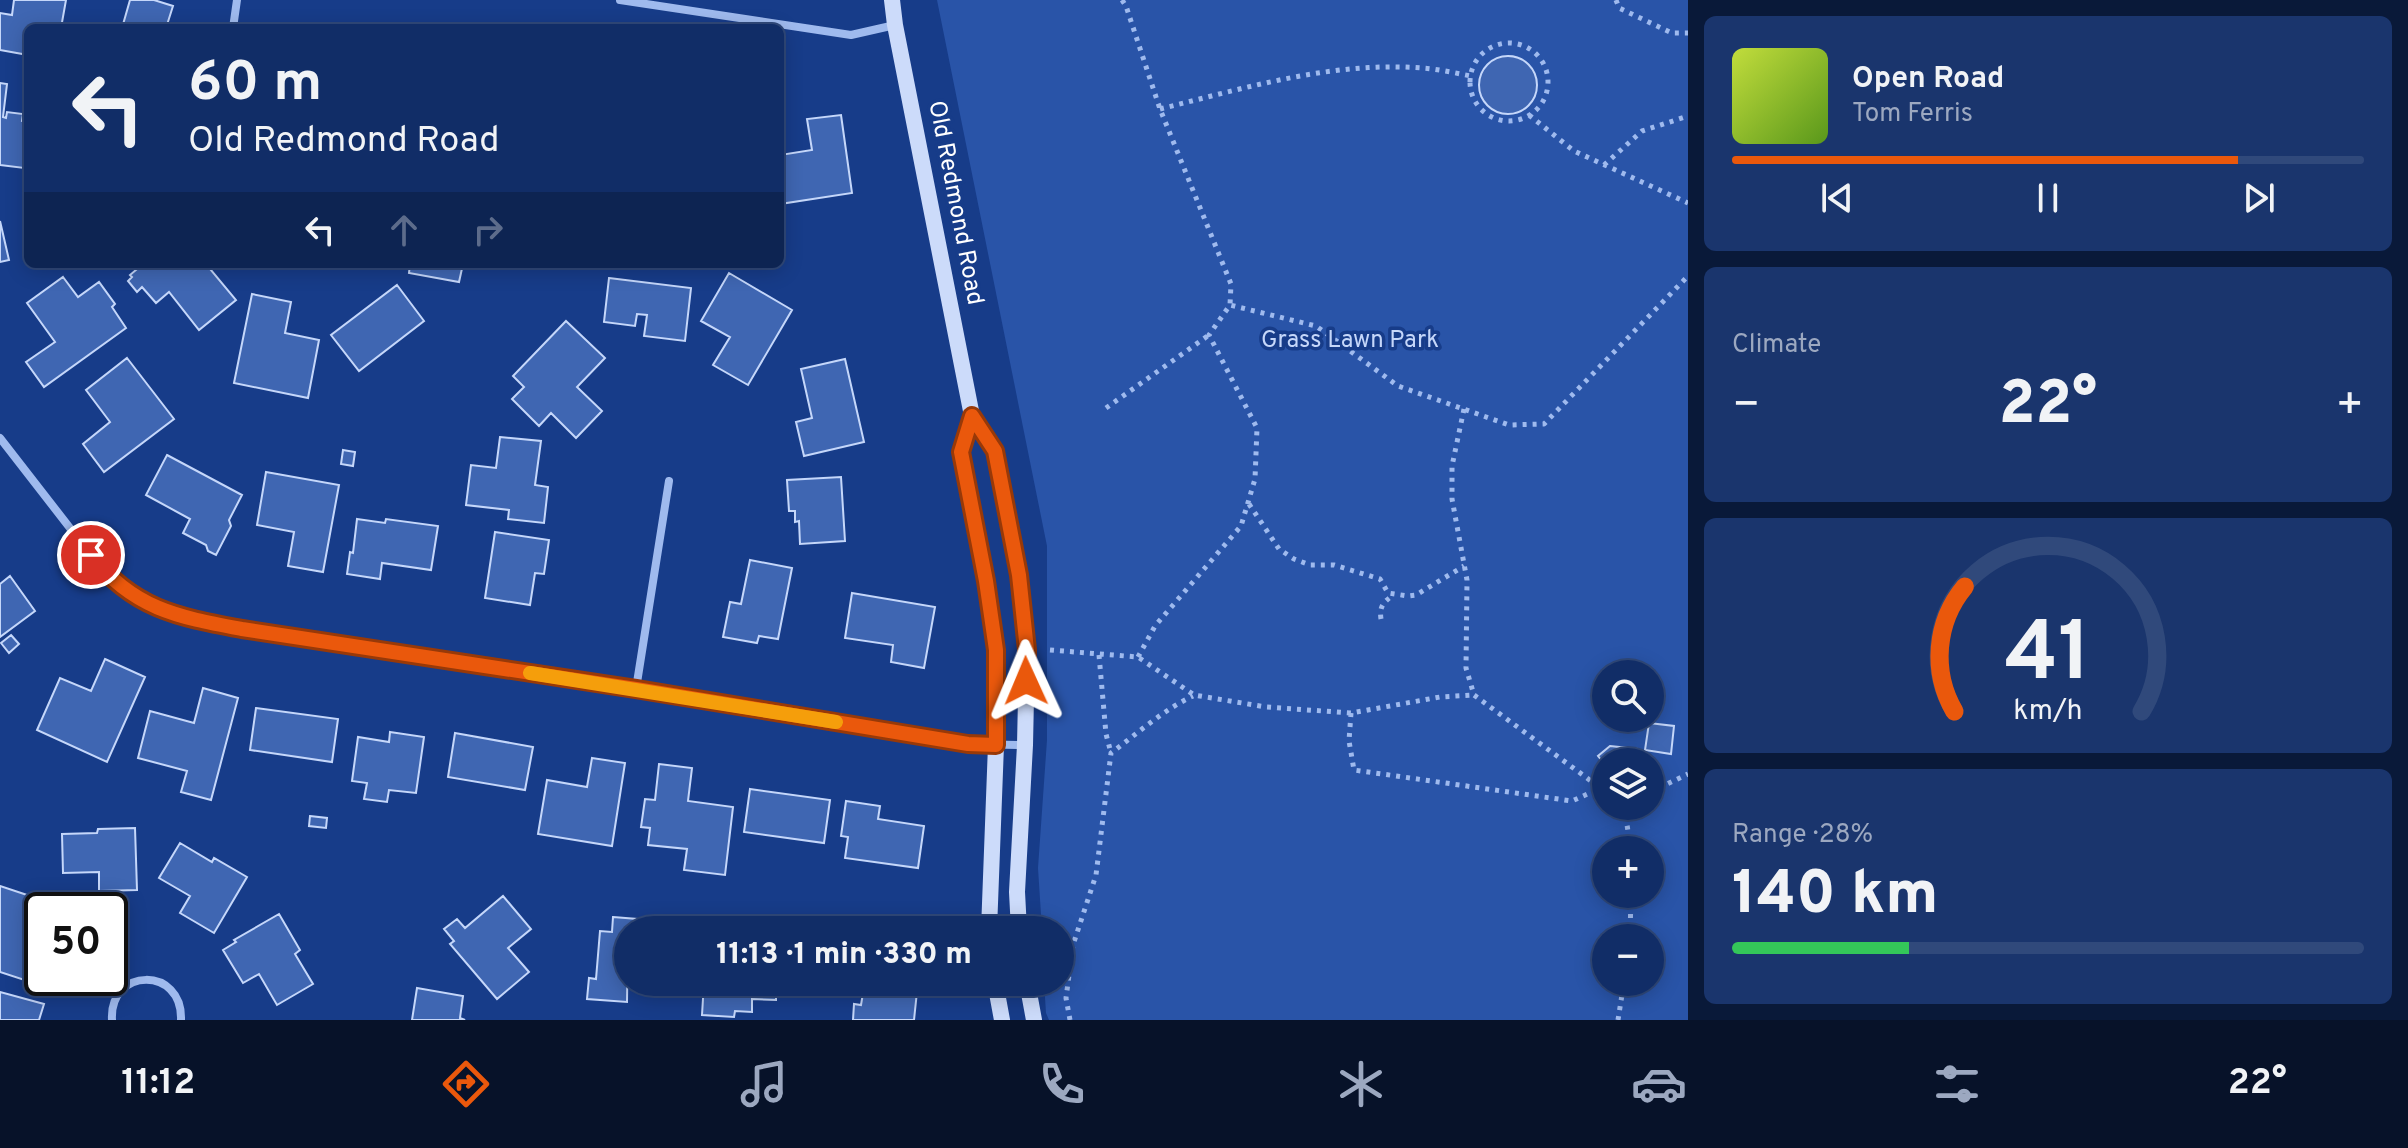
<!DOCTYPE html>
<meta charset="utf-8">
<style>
:root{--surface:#112d67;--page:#1a356d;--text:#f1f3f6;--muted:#9ca8c0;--line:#30497b;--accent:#ea580c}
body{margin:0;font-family:Overpass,sans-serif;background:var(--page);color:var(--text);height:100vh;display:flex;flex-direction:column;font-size:30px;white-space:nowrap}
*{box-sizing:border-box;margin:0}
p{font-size:26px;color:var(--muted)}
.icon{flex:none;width:44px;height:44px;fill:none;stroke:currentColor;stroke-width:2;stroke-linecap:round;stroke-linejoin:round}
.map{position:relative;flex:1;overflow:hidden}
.side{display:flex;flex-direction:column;gap:16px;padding:16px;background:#091939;width:720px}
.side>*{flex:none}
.hud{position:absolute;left:24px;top:24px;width:760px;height:244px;border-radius:12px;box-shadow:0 4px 20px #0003,0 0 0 2px var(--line);background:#112d67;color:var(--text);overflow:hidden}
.tools{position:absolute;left:1592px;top:660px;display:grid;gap:16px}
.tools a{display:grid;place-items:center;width:72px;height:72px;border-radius:50%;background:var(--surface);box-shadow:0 4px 20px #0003,0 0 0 2px var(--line);font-size:40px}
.speed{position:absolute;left:24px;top:892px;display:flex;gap:16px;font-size:40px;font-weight:700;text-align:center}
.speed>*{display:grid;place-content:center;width:104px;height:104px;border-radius:50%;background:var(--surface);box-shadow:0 4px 20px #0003,0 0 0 2px var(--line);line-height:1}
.speed .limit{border:4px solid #111;border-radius:12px;background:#fff;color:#111}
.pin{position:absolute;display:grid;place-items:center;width:68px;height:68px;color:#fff;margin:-34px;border:4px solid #fff;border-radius:50%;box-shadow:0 2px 8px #0007}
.me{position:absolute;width:88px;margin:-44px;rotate:359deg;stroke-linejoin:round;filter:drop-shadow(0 0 6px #0008)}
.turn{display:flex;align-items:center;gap:28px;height:168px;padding:0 32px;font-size:36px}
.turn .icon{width:104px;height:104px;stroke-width:2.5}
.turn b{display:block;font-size:56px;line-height:68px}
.lanes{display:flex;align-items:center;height:76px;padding:0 32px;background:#0003;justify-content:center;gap:40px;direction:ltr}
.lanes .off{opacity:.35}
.big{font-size:60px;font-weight:800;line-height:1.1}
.side .widget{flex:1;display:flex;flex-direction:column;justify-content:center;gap:12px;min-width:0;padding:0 28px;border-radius:12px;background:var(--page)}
.side .dial{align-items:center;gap:0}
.dial svg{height:208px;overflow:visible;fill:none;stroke:var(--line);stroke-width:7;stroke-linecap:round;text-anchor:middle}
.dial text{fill:var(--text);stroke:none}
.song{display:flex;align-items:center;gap:24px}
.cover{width:96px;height:96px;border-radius:12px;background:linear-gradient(135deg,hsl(70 70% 55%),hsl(90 70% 35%))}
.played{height:8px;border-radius:4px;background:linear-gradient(90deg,var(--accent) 80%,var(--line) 80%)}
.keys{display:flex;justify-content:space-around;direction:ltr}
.heat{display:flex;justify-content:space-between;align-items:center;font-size:44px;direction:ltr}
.charge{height:12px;border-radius:6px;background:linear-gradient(90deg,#34c759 28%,var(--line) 0)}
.trip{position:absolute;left:614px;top:916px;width:460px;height:80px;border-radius:40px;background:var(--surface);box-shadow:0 4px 20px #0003,0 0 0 2px var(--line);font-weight:800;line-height:80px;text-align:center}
.dock{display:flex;height:128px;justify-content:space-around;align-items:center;background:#071229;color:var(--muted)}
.dock .icon{width:56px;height:56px}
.dock .on{color:var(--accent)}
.dock b{font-size:36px;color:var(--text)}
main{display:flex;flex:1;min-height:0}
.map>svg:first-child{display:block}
.green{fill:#2954a8;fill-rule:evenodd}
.building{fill:#3f66b2;stroke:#c5d7fa;stroke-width:2}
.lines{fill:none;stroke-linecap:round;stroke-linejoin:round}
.path{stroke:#9fbaee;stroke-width:5;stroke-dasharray:4 6;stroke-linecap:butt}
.minor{stroke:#9fbaee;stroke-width:8}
.secondary{stroke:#ccdbfa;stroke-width:16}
.route-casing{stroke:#983908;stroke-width:20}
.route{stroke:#ea580c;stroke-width:14}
.slow{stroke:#f59e0b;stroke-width:14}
.labels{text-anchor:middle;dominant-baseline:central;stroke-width:7;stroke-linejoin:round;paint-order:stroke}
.street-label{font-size:24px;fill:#fff;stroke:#173c89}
.park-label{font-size:24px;fill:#c5d7fa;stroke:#173c89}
</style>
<main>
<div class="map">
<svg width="1688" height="1020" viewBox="0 0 1688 1020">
<rect width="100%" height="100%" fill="#173c89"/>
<path class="green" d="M937 0H1688V1020H1049L1046 1013 1044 982H1060V930H1042L1038 868 1047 740V546ZM1606 674H1650V718H1606ZM1606 762H1650V806H1606ZM1606 850H1650V894H1606ZM1606 938H1650V982H1606Z"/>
<path class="building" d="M14 0H66L61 28H28V55L0 50V13L12 15Z
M130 0H154L173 6 166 28H122Z
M1479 85a29 29 0 1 1 58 0a29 29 0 1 1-58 0Z
M0 83 7 84 3 117 6 118 7 112 23 114 22 121 28 122 24 168 0 165Z
M841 115 852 193 780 204V155L812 150 807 119Z
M0 221 9 260 0 262Z
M143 264H206L236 300 199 330 169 292 156 303 142 287 137 292 128 281 132 277 130 275Z
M410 264H463L459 282 409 273Z
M729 273 792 310 748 385 713 365 730 337 701 321Z
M63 277 78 297 99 282 115 304 112 307 126 328 44 387 26 362 55 342 27 303Z
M609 278 691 288 685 341 644 336 647 315 637 314 635 326 604 322Z
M397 285 424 321 359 371 331 335Z
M252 294 291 302 285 333 319 340 308 398 234 383Z
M566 321 605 358 577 387 602 411 576 438 551 413 539 426 512 399 524 387 513 376Z
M127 358 174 419 104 472 83 444 110 422 86 390Z
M845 359 864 442 804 456 796 422 812 418 801 369Z
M500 437 541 441 535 485 548 487 544 523 508 519 509 510 466 505 471 465 496 468Z
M343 450 355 452 353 466 341 464Z
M167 455 242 495 229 520 231 526 216 555 208 551 206 545 183 533 190 519 146 495Z
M266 472 339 485 323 572 288 566 294 532 257 525Z
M841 477 845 541 800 544 799 521 795 522V511H789L787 480Z
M357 519 385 523 386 519 438 526 431 570 382 563 380 579 347 574 350 552 353 553Z
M495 532 549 540 544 574 535 573 530 605 485 598Z
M750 560 792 568 778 639 759 636 757 643 723 637 730 602 741 604Z
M10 576 35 611 0 637V584Z
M852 593 935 607 924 668 891 662 893 645 845 638Z
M11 635 19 644 9 653 1 643Z
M105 659 145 677 107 762 37 730 60 678 91 691Z
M203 688 238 698 211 800 181 792 187 771 138 758 150 711 194 723Z
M256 708 338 719 332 762 250 750Z
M1649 723 1674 726 1671 754 1645 750Z
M390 732 424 737 416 793 389 790 387 802 364 799 367 783 352 781 358 737 389 742Z
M455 733 533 747 525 790 448 777Z
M1610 746 1638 749 1648 762H1606V766L1598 756Z
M592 758 625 763 612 846 538 834 547 780 587 787Z
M659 764 692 768 688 801 733 807 725 875 684 870 687 849 648 845 650 828 641 827 645 799 655 800Z
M750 789 830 800 824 843 744 832Z
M846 801 880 806 878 819 924 826 918 868 845 858 848 837 841 836Z
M310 816 327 818 326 828 309 826Z
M135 828 137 890 99 891V872L63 873 62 834 97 833 98 829Z
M180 843 212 862 214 858 247 877 214 933 180 913 190 896 159 878Z
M0 886 42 900 28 945 42 949V978H52L49 988 0 972Z
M503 896 531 929 508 948 529 972 497 999 450 944 454 941 444 929 457 919 465 928Z
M279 914 300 950 295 954 313 984 277 1005 259 974 243 983 223 950 236 942 234 940Z
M613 917 675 922 674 930H628L627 1002 587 999 589 978 596 979 600 931 612 932Z
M704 982H776V1000L752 999V1012L735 1011 734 1017 702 1015Z
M871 982H918L914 1020H853L854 1004 861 1005 863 993 869 994Z
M417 988 463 996 460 1018 465 1020H412Z
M0 992 44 1004 39 1020H0Z"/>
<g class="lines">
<path class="path" d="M1122 0 1126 6 1160 109 1231 284 1230 305
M1616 0 1619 8 1672 33H1688
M1470 82a39 39 0 1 1 78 0a39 39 0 1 1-78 0Z
M1160 109C1245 88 1333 61 1422 68 1438 69 1455 73 1471 76
M1529 115 1574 151 1688 203
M1604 165 1642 131 1688 116
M1106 408 1209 335
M1464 409 1452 466V499L1467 580 1466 668 1474 695 1606 792
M1249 504 1279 549 1294 559 1310 565H1334L1380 579 1388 593 1408 596 1416 595 1464 566
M1381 619C1379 606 1384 602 1393 595
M1050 650 1138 657 1194 695 1266 707 1351 713 1440 697 1474 695
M1099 655 1106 734 1111 753
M1138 657 1155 626 1241 526 1255 479 1257 428 1209 335 1230 305 1316 326 1398 386 1509 425 1544 424 1688 276
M1351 713 1349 741 1354 770 1572 801 1601 788
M1650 792 1688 774
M1624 806 1631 850
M1630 938 1631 894
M1070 1020 1066 998 1073 945 1096 875 1111 753C1138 733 1163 710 1193 696
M1618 1020 1624 982"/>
<path class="minor" d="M620 0 851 35 895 25
M233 28 237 0
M0 438 108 577 141 601 189 618 242 629 636 689 968 744 1025 745
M636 689 669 481
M112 1020C109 967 183 966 181 1020"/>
<path class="secondary" d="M892 0 895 25 972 416 995 451 1019 575 1027 650 1025 745 1017 892 1019 930
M972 416 961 452 986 581 996 650V745L989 930
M995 982 1002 1020
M1027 982 1034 1020"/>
</g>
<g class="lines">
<g class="route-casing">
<path id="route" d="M91 555C133 609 178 617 242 629L636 689 968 744 996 745V650L986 581 961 452 972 416 995 451 1019 575 1027 650 1026 681"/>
</g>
<use href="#route" class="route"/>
<path class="slow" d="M530 673 836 722"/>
</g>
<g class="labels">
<g class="street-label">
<text transform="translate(955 203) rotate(79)">Old Redmond Road</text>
</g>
<g class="park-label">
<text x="1350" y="341">Grass Lawn Park</text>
</g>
</g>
</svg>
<div class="tools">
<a><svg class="icon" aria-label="search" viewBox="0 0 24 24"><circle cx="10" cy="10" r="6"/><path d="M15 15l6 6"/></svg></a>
<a><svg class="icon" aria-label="layers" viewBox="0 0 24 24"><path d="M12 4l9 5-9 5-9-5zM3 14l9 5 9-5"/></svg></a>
<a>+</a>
<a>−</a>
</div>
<div class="speed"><div class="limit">50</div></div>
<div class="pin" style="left:91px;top:555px;background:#d93025"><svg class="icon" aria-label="arrive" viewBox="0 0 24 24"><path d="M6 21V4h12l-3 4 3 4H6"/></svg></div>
<svg class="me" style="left:1026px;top:681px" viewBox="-20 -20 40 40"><path d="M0-17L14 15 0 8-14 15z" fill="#ea580c" stroke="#fff" stroke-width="4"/></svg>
<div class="trip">11:13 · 1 min · 330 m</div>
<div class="hud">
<div class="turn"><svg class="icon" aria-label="left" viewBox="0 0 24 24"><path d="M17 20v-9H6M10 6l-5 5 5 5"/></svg><div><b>60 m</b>Old Redmond Road</div></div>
<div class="lanes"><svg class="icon" aria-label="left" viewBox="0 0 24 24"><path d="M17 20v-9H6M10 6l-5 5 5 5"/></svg><svg class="icon off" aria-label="ahead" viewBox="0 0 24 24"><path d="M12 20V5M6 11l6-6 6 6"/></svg><svg class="icon off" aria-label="right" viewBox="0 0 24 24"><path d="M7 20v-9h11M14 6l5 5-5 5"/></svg></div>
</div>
</div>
<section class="side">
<div class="widget">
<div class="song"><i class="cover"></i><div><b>Open Road</b><p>Tom Ferris</p></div></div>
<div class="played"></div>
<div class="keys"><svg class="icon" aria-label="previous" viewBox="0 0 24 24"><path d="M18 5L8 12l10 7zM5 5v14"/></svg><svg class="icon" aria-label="pause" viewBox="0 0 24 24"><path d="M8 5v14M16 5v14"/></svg><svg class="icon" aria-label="next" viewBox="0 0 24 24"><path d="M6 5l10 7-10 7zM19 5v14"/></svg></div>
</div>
<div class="widget"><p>Climate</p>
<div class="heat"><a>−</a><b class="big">22°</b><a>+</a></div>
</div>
<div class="widget dial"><svg viewBox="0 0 100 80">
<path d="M14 69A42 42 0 1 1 86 69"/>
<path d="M14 69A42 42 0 0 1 18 21" stroke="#ea580c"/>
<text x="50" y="56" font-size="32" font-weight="700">41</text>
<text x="50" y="72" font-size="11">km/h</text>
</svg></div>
<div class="widget"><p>Range · 28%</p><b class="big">140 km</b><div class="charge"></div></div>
</section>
</main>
<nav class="dock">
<b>11:12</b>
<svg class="icon on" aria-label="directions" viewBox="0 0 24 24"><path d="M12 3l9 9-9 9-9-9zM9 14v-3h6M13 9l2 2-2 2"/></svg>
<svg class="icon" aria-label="music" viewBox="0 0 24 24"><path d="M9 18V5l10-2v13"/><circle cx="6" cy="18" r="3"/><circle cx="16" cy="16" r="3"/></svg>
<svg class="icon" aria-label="phone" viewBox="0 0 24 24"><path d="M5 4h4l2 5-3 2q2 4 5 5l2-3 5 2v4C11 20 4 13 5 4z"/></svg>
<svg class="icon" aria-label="climate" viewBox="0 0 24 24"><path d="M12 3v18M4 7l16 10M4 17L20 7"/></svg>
<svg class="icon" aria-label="car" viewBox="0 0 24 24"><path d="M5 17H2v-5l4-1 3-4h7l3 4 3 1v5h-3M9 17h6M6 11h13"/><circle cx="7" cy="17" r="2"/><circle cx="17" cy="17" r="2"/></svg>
<svg class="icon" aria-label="filters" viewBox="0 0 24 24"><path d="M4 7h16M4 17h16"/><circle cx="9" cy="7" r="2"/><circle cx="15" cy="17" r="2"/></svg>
<b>22°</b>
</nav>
